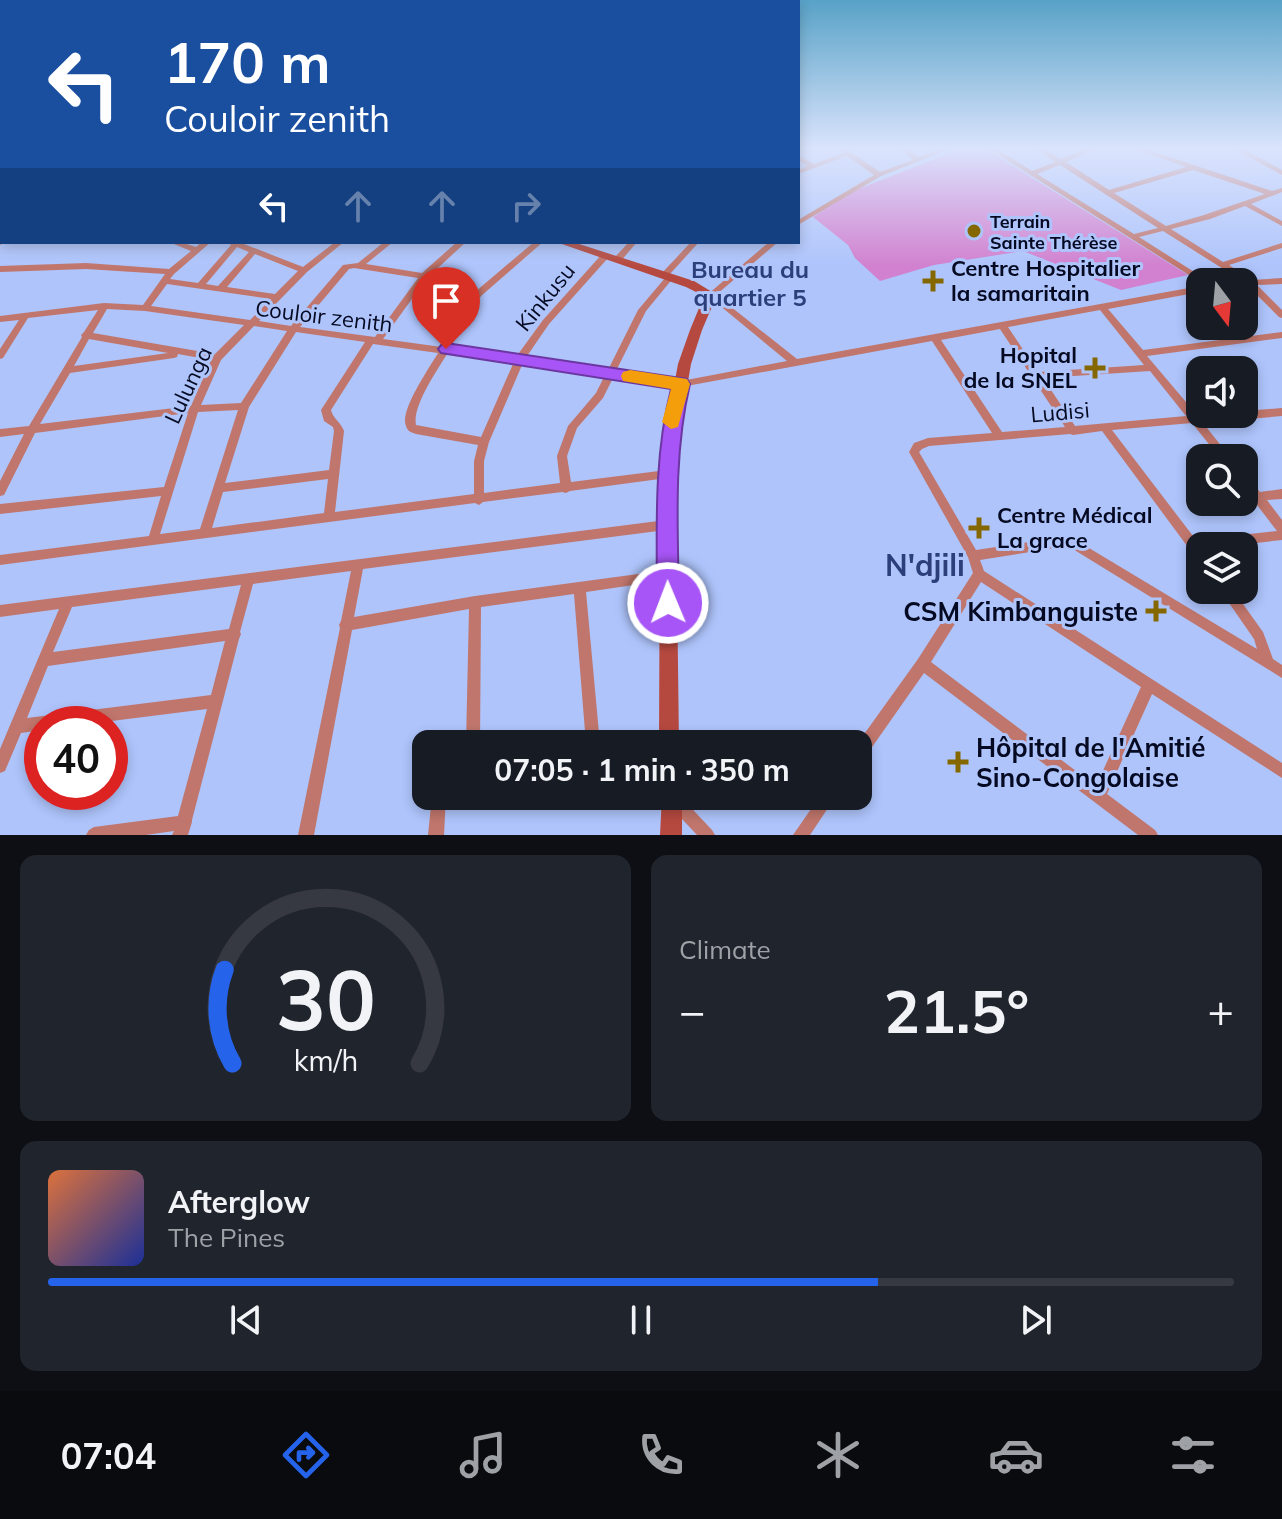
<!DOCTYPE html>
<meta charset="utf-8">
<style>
:root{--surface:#171b24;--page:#20242c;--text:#f1f3f6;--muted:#9ea1a6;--line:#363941;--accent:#2563eb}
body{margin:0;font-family:Mulish,sans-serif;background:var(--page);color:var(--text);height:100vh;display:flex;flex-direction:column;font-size:30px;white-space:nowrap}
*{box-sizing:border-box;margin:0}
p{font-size:26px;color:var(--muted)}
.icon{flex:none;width:44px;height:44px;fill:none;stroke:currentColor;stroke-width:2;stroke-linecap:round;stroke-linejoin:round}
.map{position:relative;height:835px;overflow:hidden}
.details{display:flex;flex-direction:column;gap:20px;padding:20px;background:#0d0f14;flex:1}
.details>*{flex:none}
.banner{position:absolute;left:0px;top:0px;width:800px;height:244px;box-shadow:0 4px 12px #0003;background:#1a4fa0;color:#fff;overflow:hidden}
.needle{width:52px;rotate:164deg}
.buttons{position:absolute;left:1186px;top:268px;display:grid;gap:16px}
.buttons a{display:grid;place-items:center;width:72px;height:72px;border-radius:16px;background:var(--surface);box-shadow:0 4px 12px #0003;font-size:40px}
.speed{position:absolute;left:24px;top:706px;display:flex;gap:16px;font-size:40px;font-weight:700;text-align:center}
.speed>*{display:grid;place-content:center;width:104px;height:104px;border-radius:50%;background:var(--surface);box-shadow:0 4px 12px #0003;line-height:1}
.speed .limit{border:12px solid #d22;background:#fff;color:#111}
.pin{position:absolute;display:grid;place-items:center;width:68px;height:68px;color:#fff;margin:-82px -34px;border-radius:50% 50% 50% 0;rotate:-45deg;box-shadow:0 0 8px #0007}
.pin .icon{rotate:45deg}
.me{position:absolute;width:88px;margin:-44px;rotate:359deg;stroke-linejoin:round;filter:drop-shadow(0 0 6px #0008)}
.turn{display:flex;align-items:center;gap:28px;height:168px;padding:0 32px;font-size:36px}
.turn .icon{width:104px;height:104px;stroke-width:2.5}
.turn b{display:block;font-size:56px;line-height:68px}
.lanes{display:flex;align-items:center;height:76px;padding:0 32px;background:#0003;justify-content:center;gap:40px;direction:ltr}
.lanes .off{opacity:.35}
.big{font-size:60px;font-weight:700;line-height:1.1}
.details .widget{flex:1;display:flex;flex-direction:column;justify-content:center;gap:12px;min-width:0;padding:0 28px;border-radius:16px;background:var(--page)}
.details .dial{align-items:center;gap:0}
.dial svg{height:208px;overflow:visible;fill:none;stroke:var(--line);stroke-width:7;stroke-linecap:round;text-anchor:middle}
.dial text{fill:var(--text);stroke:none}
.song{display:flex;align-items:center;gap:24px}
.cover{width:96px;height:96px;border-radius:12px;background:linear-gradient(135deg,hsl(20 70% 55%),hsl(230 70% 35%))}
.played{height:8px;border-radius:4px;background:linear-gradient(90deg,var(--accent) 70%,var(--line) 70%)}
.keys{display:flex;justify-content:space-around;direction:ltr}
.heat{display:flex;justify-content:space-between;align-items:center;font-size:44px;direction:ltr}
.details .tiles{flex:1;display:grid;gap:20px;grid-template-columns:1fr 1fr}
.widget:last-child{grid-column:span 2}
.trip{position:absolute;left:412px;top:730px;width:460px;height:80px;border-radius:16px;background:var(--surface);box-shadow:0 4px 12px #0003;font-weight:700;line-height:80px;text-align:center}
.tab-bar{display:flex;height:128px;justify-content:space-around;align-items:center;background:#090b0e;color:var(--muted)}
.tab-bar .icon{width:56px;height:56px}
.tab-bar .selected{color:var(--accent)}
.tab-bar b{font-size:36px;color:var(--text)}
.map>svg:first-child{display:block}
.green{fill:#d181cf}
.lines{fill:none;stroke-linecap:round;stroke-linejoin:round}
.street{fill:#c0766c;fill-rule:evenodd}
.secondary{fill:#b6493f;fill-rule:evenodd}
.route{fill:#a855f7;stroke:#6d37a1;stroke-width:2}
.slow{fill:#f59e0b}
.poi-dot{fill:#856700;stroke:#aec4fb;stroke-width:3}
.labels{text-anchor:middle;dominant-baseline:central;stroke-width:6;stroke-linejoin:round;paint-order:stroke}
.far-poi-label{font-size:18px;font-weight:bold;fill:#050a22;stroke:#aec4fb;text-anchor:start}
.poi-label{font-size:22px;font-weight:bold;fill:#050a22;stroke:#aec4fb;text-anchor:start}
.street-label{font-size:22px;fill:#050a22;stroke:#aec4fb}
.neighbourhood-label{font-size:24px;font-weight:bold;fill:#2c3f7a;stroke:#aec4fb}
.near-poi-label{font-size:26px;font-weight:bold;fill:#050a22;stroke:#aec4fb;text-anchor:end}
.district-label{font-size:30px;font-weight:bold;fill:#2c3f7a;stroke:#aec4fb}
</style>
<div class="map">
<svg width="1282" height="835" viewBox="0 0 1282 835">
<rect width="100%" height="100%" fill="#aec4fb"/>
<path class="green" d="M961 149H986L1188 275 1121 290 1023 251 934 265 880 281 855 258 848 245 813 217 853 191Z"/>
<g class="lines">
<path class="street" d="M846 149 880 172 913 160 900 149H908L919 157 940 149H950L881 176 798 225V220L874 175 847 156 798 174V170L808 166 798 160V155L814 164 843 153 841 151 842 150Z
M989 149H997L1032 171 1055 162 1037 149H1045L1061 159 1085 149H1095L1066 162 1109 190 1186 167 1135 149H1146L1272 191 1282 188V192L1251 204 1282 221V226L1245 206 1210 219 1171 229 1223 262 1282 243V248L1229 265 1252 280 1282 278V284L1257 285 1282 310V318L1279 317 1248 286 1244 285V282L1163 231 1139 237 1210 282H1200ZM1060 165 1158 228 1134 234 1037 174ZM1193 170 1265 194 1204 215 1166 226 1114 193Z
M1234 149H1243L1282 170V175Z
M0 174H2V179H0Z
M0 206H2V211H0Z
M0 240H2V242H6L0 245Z
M169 242H180L196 247 202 242H211L174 274 170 279 198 283 231 245 226 242H239L303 267 335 242H344L307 272 259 321 291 326 343 265 358 263 384 242H393L366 264 422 273 457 242H466L427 278 383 339 442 347 475 292 534 242H543L481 296 450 348 516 357 543 320 602 254H608V258L549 324 525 359 608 370 638 310 665 278 661 275 662 273 691 242H699L670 274 674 277 646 311 616 371 681 381 787 361 707 295 769 242H778L716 295 797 359 1200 286V292L1108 309 1143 350 1282 332V338L1147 356 1197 415 1244 414V411L1282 408V416L1203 423 1231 458H1220L1192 423 1112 430 1196 540 1277 531 1244 488V476L1248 477 1260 492 1282 489V499L1267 500 1282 520V540L1229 546H1200V559L1196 558 1102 431 1073 435 1070 434 929 446 922 449 919 452 976 550 1069 536 1257 649 1254 639 1220 590H1233L1263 632 1273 659 1282 665V678L1068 546 980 560 984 571 1282 763V778L1152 694 1107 794 1155 830 1158 835H1138L924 673 863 760 858 762 857 744 918 659 973 573 968 557 909 452 914 443 928 438 992 433 932 341 681 387 613 378 603 398 577 428 567 456 571 482 667 470 671 471 672 474 671 477 667 478 570 491 566 493 562 492 483 502 479 505 475 503 0 565V555L149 536 161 496 0 514V504L164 487 188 413 35 433 4 495 0 496V481L24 434 0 437V429L29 426 82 337 81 335 84 332 98 310 28 318 3 358 0 359V349L19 320 0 322V316L104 303 143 305 165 274 86 269 0 272V266L86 263 169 269 191 251ZM237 247 249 252 218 286 206 284ZM255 254 298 271 275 294 227 287ZM354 268 418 278 375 337 300 327 349 269ZM167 284 271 299 250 320 151 306ZM107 309 145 311 244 325 215 354 93 333ZM1100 310 1144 365 1038 372 1008 327ZM254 326 287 331 241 403 201 405 221 360ZM1000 329 1065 427 1002 432 941 340ZM296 332 365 342 321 410 324 421 333 427 334 431 329 470 225 483 249 407ZM89 339 168 353 74 366ZM373 344 438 353C430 367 399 411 406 426 408 432 411 432 416 434L478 445 474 461V494L335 512 344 431C341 422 333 419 331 410ZM178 354 211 360 191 406 40 424 70 373 174 358 177 357ZM447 354 513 364 481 437 416 425C412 406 437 371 447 354ZM522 365 604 377 596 393 568 426 557 456 560 483 484 493V461L489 442ZM1150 371 1186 416 1075 426 1043 378ZM238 410 200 529 160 534 198 412ZM328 479 324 513 212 528 223 492ZM981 582 1141 687 1096 786 931 662Z
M629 242H637L620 262H614V258Z
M666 520 670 522 672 525 670 528 666 530 363 569 354 617 475 596 668 570 672 571 674 575 672 579 668 580 586 592 600 744H586L574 594 481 607 480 744H466L469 609 352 630 314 835H298L340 628 339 625 341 621 351 571 253 584 240 632 241 634 239 639 192 820V822L188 835H172L174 831 146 835H86L89 830 94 827 178 816 207 709 88 724H42V730L21 733 5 771 0 773V749L59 609 0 617V605ZM241 585 229 629 53 652 72 607ZM225 641 211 695 27 718 48 666Z
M432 796H446L444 835H428Z
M667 796H680L712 830 715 835H697L668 804 666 799Z
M820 796H836L810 835H793Z"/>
<path class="secondary" d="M556 242H573L694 281 717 295 702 330 691 364 679 434 676 506 679 744H659L660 506 665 434 678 364 690 330 704 296 686 287Z
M662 796H682V835H660Z"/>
</g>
<linearGradient id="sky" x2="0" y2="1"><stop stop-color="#58a2c7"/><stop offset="0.56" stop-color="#dbe4fd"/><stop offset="1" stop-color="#dbe4fd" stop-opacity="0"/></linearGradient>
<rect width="1282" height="266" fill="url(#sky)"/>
<path class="route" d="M446 343 687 379 690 384C673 456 678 529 679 603L676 610 668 613 660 610 657 603C657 531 653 459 671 389L441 353 438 349 441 345Z"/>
<path class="slow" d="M630 370 687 379 690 384 678 427 671 429 662 422 671 389 623 381 621 376 623 372Z"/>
<g class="poi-dot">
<circle cx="974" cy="231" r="8"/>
<path d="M929 269h8v8h8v8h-8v8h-8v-8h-8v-8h8z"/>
<path d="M1091 356h8v8h8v8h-8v8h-8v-8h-8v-8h8z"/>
<path d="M975 516h8v8h8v8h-8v8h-8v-8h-8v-8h8z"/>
<path d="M1152 599h8v8h8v8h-8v8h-8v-8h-8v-8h8z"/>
<path d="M954 750h8v8h8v8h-8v8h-8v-8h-8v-8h8z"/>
</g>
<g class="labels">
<g class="far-poi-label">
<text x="990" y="221">Terrain<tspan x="990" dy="21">Sainte Thérèse</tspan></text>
</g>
<g class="poi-label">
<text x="951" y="268">Centre Hospitalier<tspan x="951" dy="25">la samaritain</tspan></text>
<text x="1077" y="355" text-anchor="end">Hopital<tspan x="1077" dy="25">de la SNEL</tspan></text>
<text x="997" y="515">Centre Médical<tspan x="997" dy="25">La grace</tspan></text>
</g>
<g class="street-label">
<text transform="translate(545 297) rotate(-51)">Kinkusu</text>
<text transform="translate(324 316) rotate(7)">Couloir zenith</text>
<text transform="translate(188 385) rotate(-65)">Lulunga</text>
<text transform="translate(1060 412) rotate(-5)">Ludisi</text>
</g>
<g class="neighbourhood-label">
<text x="750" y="269">Bureau du<tspan x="750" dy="28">quartier 5</tspan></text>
</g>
<g class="near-poi-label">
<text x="1138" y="611">CSM Kimbanguiste</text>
<text x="976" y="747" text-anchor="start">Hôpital de l'Amitié<tspan x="976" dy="30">Sino-Congolaise</tspan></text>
</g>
<g class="district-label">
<text x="925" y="565">N'djili</text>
</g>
</g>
</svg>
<div class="buttons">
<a><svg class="needle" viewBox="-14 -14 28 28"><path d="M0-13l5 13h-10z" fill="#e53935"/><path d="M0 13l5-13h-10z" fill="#9ea1a6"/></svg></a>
<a><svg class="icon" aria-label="sound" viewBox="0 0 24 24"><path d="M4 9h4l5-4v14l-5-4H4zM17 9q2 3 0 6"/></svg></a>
<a><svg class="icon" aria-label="search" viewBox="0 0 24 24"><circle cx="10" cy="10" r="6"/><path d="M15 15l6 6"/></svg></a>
<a><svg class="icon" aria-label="layers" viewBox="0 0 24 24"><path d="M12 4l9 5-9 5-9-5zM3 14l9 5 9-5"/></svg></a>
</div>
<div class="speed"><div class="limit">40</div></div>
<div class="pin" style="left:446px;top:349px;background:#d93025"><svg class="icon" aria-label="arrive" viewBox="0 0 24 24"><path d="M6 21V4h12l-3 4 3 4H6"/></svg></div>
<svg class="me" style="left:668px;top:603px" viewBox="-20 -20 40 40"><circle r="17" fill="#a855f7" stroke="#fff" stroke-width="3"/><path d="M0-11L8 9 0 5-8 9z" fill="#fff"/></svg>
<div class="trip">07:05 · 1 min · 350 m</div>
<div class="banner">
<div class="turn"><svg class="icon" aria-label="left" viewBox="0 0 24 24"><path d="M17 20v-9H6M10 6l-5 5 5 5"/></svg><div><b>170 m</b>Couloir zenith</div></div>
<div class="lanes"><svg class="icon" aria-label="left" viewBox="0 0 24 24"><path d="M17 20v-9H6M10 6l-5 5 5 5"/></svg><svg class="icon off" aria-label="ahead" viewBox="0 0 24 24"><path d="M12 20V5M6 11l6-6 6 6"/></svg><svg class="icon off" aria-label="ahead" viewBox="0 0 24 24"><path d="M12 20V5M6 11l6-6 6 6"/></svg><svg class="icon off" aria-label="right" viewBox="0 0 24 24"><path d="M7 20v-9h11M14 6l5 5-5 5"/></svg></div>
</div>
</div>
<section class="details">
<div class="tiles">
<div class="widget dial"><svg viewBox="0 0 100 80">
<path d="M14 69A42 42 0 1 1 86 69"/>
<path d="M14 69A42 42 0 0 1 11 33" stroke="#2563eb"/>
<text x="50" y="56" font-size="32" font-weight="700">30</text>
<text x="50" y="72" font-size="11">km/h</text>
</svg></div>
<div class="widget"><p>Climate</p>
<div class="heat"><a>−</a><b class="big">21.5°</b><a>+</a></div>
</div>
<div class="widget">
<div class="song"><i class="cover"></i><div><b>Afterglow</b><p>The Pines</p></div></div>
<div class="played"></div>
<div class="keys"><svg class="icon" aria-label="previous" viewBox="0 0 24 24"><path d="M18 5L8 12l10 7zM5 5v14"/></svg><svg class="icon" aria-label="pause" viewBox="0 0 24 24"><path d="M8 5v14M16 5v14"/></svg><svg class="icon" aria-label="next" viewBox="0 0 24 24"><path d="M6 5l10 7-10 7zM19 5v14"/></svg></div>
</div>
</div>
</section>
<nav class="tab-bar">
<b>07:04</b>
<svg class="icon selected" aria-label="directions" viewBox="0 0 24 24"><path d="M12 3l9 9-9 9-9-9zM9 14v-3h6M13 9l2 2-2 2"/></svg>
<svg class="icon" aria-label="music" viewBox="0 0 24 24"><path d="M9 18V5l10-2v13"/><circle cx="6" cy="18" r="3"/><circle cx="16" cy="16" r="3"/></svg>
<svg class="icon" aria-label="phone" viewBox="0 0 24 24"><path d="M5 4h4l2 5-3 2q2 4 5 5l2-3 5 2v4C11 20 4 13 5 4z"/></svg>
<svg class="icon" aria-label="climate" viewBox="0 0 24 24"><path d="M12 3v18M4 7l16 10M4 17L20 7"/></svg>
<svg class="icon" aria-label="car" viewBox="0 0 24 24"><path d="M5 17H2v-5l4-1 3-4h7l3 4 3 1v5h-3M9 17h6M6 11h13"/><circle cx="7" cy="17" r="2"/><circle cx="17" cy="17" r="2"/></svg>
<svg class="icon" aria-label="filters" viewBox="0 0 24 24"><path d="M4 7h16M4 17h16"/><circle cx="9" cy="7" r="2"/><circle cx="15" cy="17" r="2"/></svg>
</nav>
